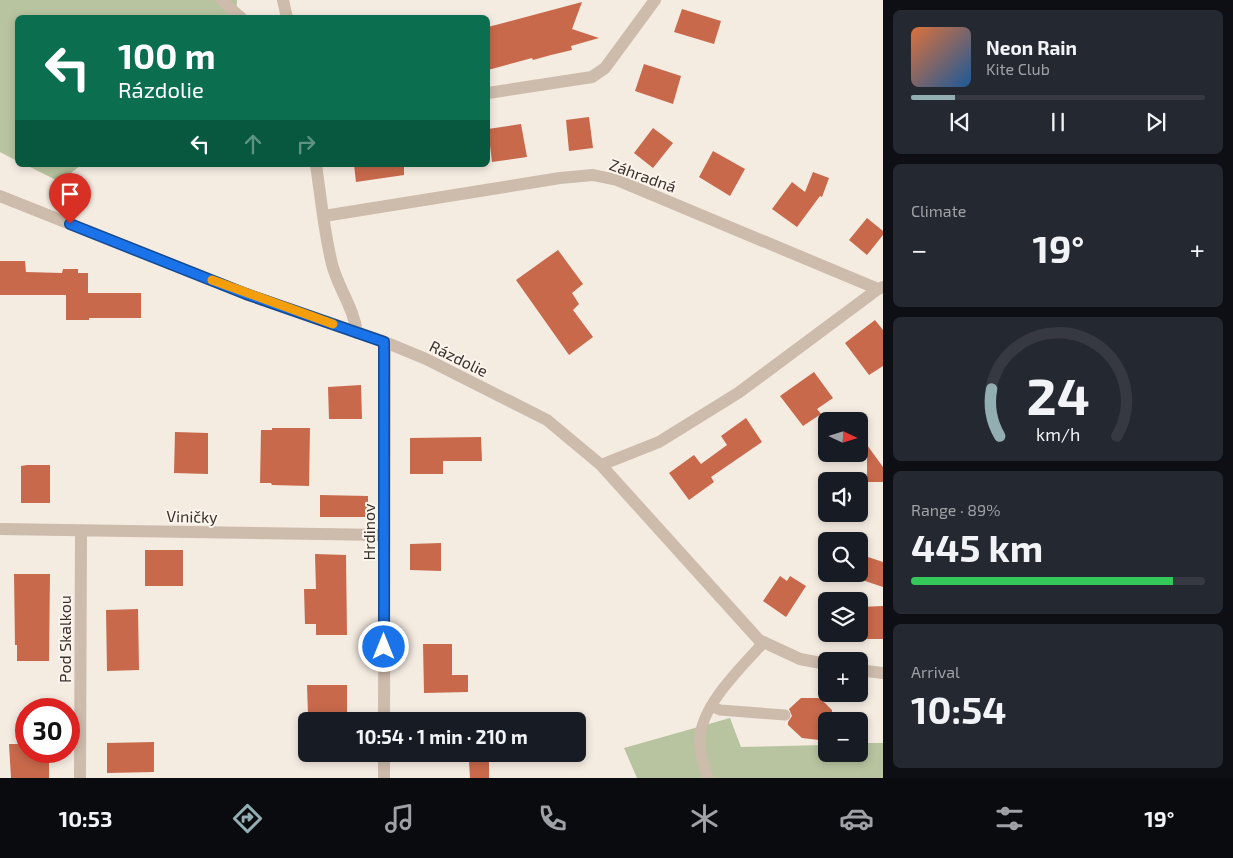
<!DOCTYPE html>
<meta charset="utf-8">
<style>
:root{--surface:#171b24;--page:#242831;--text:#f1f3f6;--muted:#9ea1a6;--line:#363941;--accent:#92aeb2}
body{margin:0;font-family:"Exo 2",sans-serif;background:var(--page);color:var(--text);height:100vh;display:flex;flex-direction:column;font-size:19px;white-space:nowrap}
*{box-sizing:border-box;margin:0}
p{font-size:16px;color:var(--muted)}
.icon{flex:none;width:28px;height:28px;fill:none;stroke:currentColor;stroke-width:2;stroke-linecap:round;stroke-linejoin:round}
.map{position:relative;flex:1;overflow:hidden}
.sheet{display:flex;flex-direction:column;gap:10px;padding:10px;background:#0d0f14;width:350px}
.sheet>*{flex:none}
.banner{position:absolute;left:15px;top:15px;width:475px;height:152px;border-radius:8px;box-shadow:0 2px 8px #0003;background:#0b6e4f;color:#fff;overflow:hidden}
.needle{width:32px;rotate:94deg}
.buttons{position:absolute;left:818px;top:412px;display:grid;gap:10px}
.buttons a{display:grid;place-items:center;width:50px;height:50px;border-radius:8px;background:var(--surface);box-shadow:0 2px 8px #0003;font-size:25px}
.speed{position:absolute;left:15px;top:698px;display:flex;gap:10px;font-size:25px;font-weight:700;text-align:center}
.speed>*{display:grid;place-content:center;width:65px;height:65px;border-radius:50%;background:var(--surface);box-shadow:0 2px 8px #0003;line-height:1}
.speed .limit{border:8px solid #d22;background:#fff;color:#111}
.pin{position:absolute;display:grid;place-items:center;width:42px;height:42px;color:#fff;margin:-51px -21px;border-radius:50% 50% 50% 0;rotate:-45deg;box-shadow:0 0 5px #0007}
.pin .icon{rotate:45deg}
.me{position:absolute;width:55px;margin:-28px;rotate:0deg;stroke-linejoin:round;filter:drop-shadow(0 0 4px #0008)}
.turn{display:flex;align-items:center;gap:18px;height:105px;padding:0 20px;font-size:22px}
.turn .icon{width:65px;height:65px;stroke-width:2.5}
.turn b{display:block;font-size:35px;line-height:42px}
.lanes{display:flex;align-items:center;height:48px;padding:0 20px;background:#0003;justify-content:center;gap:25px;direction:ltr}
.lanes .off{opacity:.35}
.big{font-size:38px;font-weight:700;line-height:1.1}
.sheet .widget{flex:1;display:flex;flex-direction:column;justify-content:center;gap:8px;min-width:0;padding:0 18px;border-radius:8px;background:var(--page)}
.sheet .dial{align-items:center;gap:0}
.dial svg{height:130px;overflow:visible;fill:none;stroke:var(--line);stroke-width:7;stroke-linecap:round;text-anchor:middle}
.dial text{fill:var(--text);stroke:none}
.song{display:flex;align-items:center;gap:15px}
.cover{width:60px;height:60px;border-radius:8px;background:linear-gradient(135deg,hsl(20 70% 55%),hsl(210 70% 35%))}
.played{height:5px;border-radius:2px;background:linear-gradient(90deg,var(--accent) 15%,var(--line) 15%)}
.keys{display:flex;justify-content:space-around;direction:ltr}
.heat{display:flex;justify-content:space-between;align-items:center;font-size:28px;direction:ltr}
.charge{height:8px;border-radius:4px;background:linear-gradient(90deg,#34c759 89%,var(--line) 0)}
.trip{position:absolute;left:298px;top:712px;width:288px;height:50px;border-radius:8px;background:var(--surface);box-shadow:0 2px 8px #0003;font-weight:700;line-height:50px;text-align:center}
.dock{display:flex;height:80px;justify-content:space-around;align-items:center;background:#090b0e;color:var(--muted)}
.dock .icon{width:35px;height:35px}
.dock .on{color:var(--accent)}
.dock b{font-size:22px;color:var(--text)}
main{display:flex;flex:1;min-height:0}
.map>svg:first-child{display:block}
.green{fill:#b8c4a0}
.building{fill:#c8694b}
.lines{fill:none;stroke-linecap:round;stroke-linejoin:round}
.lane{stroke:#cdbbac;stroke-width:11}
.street{stroke:#cdbbac;stroke-width:12}
.route-casing{stroke:#114b97;stroke-width:12}
.route{stroke:#1a73e8;stroke-width:9}
.slow{stroke:#f59e0b;stroke-width:9}
.labels{text-anchor:middle;dominant-baseline:central;stroke-width:4;stroke-linejoin:round;paint-order:stroke}
.street-label{font-size:16px;fill:#3b302b;stroke:#fbf5ee}
</style>
<main>
<div class="map">
<svg width="883" height="778" viewBox="0 0 883 778">
<rect width="100%" height="100%" fill="#f4ebe1"/>
<path class="green" d="M0 0H237L236 17 18 18 17 161 0 152Z
M26 165H81L60 182Z
M730 718 741 747 826 745V754H859V743H883V778H637L624 748Z"/>
<path class="building" d="M582 2 572 29 599 38 571 46 572 50 551 55 533 60 532 58 488 70V27Z
M682 9 721 21 714 44 674 32Z
M644 64 681 76 673 104 635 91Z
M589 117 593 148 569 151 566 120Z
M521 124 527 157 492 162 488 129Z
M653 128 673 143 653 168 634 153Z
M713 151 745 169 730 196 699 177Z
M354 165H404V175L356 182Z
M813 172 829 178 822 197 820 196 797 227 772 209 792 182 805 192Z
M867 218 883 231V235L867 255 849 240Z
M558 250 583 284 572 293 579 304 573 310 593 337 569 355 516 280Z
M0 261H25L26 272 62 273 63 269H78V273H88V293H141V318H89V320H66V295H0Z
M875 320 883 330V366L869 375 845 343Z
M814 372 833 398 817 409 821 414 803 426 780 396Z
M361 385 362 419H329L328 387Z
M746 418 762 442 711 477 714 482 689 500 669 473 694 455 701 464 727 445 721 436Z
M272 428H310L309 486 272 485 271 483H260L261 430H272Z
M175 432 208 433V474L174 473Z
M481 437 482 461H443V474H410V438Z
M867 445 883 467V482H867Z
M27 465H50V503H21V466Z
M320 495 368 496V517H320Z
M441 543V571L410 570V544Z
M145 550H183V586H145Z
M315 554 346 555 347 635H316V624H305L304 589H316Z
M859 554 883 562V587L859 579Z
M14 574H50L49 661H17V645H15Z
M780 576 787 581 790 576 806 586 786 617 763 601Z
M883 606V639H859V607Z
M138 609 139 670 107 671 106 610Z
M423 644H452V675H468V692L424 693Z
M307 685H347V714L308 715Z
M801 698H820L832 710V721H826V734L819 740 802 738 788 725V722L792 716 789 709Z
M154 742V772L107 773V743Z
M9 744H26V751H49V778H11Z
M489 760V778H470L469 761Z"/>
<g class="lines">
<path class="lane" d="M221 0 242 18
M711 706 720 710 785 715
M708 778C703 764 699 751 700 737 703 703 742 667 764 642"/>
<path class="street" d="M283 0 287 18
M488 93 592 77 605 68 655 0
M316 165C321 198 324 232 332 264 338 288 354 308 357 333
M0 196 246 294 385 342 426 359 547 420 601 465 759 640 800 659 826 664
M324 216 560 178 593 175 617 180 878 289
M601 465 659 442 738 393 878 289 883 287
M0 529 384 535
M859 670 883 673
M384 721 385 342
M80 778 81 531
M384 778V754"/>
</g>
<g class="lines">
<g class="route-casing">
<path id="route" d="M70 224 246 294 384 342V647"/>
</g>
<use href="#route" class="route"/>
<path class="slow" d="M212 280 333 324"/>
</g>
<g class="labels">
<g class="street-label">
<text transform="translate(643 175) rotate(20)">Záhradná</text>
<text transform="translate(459 358) rotate(26)">Rázdolie</text>
<text transform="translate(192 516) rotate(1)">Viničky</text>
<text transform="translate(368 532) rotate(-90)">Hrdinov</text>
<text transform="translate(64 639) rotate(-90)">Pod Skalkou</text>
</g>
</g>
</svg>
<div class="buttons">
<a><svg class="needle" viewBox="-14 -14 28 28"><path d="M0-13l5 13h-10z" fill="#e53935"/><path d="M0 13l5-13h-10z" fill="#9ea1a6"/></svg></a>
<a><svg class="icon" aria-label="sound" viewBox="0 0 24 24"><path d="M4 9h4l5-4v14l-5-4H4zM17 9q2 3 0 6"/></svg></a>
<a><svg class="icon" aria-label="search" viewBox="0 0 24 24"><circle cx="10" cy="10" r="6"/><path d="M15 15l6 6"/></svg></a>
<a><svg class="icon" aria-label="layers" viewBox="0 0 24 24"><path d="M12 4l9 5-9 5-9-5zM3 14l9 5 9-5"/></svg></a>
<a>+</a>
<a>−</a>
</div>
<div class="speed"><div class="limit">30</div></div>
<div class="pin" style="left:70px;top:224px;background:#d93025"><svg class="icon" aria-label="arrive" viewBox="0 0 24 24"><path d="M6 21V4h12l-3 4 3 4H6"/></svg></div>
<svg class="me" style="left:384px;top:647px" viewBox="-20 -20 40 40"><circle r="17" fill="#1a73e8" stroke="#fff" stroke-width="3"/><path d="M0-11L8 9 0 5-8 9z" fill="#fff"/></svg>
<div class="trip">10:54 · 1 min · 210 m</div>
<div class="banner">
<div class="turn"><svg class="icon" aria-label="left" viewBox="0 0 24 24"><path d="M17 20v-9H6M10 6l-5 5 5 5"/></svg><div><b>100 m</b>Rázdolie</div></div>
<div class="lanes"><svg class="icon" aria-label="left" viewBox="0 0 24 24"><path d="M17 20v-9H6M10 6l-5 5 5 5"/></svg><svg class="icon off" aria-label="ahead" viewBox="0 0 24 24"><path d="M12 20V5M6 11l6-6 6 6"/></svg><svg class="icon off" aria-label="right" viewBox="0 0 24 24"><path d="M7 20v-9h11M14 6l5 5-5 5"/></svg></div>
</div>
</div>
<section class="sheet">
<div class="widget">
<div class="song"><i class="cover"></i><div><b>Neon Rain</b><p>Kite Club</p></div></div>
<div class="played"></div>
<div class="keys"><svg class="icon" aria-label="previous" viewBox="0 0 24 24"><path d="M18 5L8 12l10 7zM5 5v14"/></svg><svg class="icon" aria-label="pause" viewBox="0 0 24 24"><path d="M8 5v14M16 5v14"/></svg><svg class="icon" aria-label="next" viewBox="0 0 24 24"><path d="M6 5l10 7-10 7zM19 5v14"/></svg></div>
</div>
<div class="widget"><p>Climate</p>
<div class="heat"><a>−</a><b class="big">19°</b><a>+</a></div>
</div>
<div class="widget dial"><svg viewBox="0 0 100 80">
<path d="M14 69A42 42 0 1 1 86 69"/>
<path d="M14 69A42 42 0 0 1 9 40" stroke="#92aeb2"/>
<text x="50" y="56" font-size="32" font-weight="700">24</text>
<text x="50" y="72" font-size="11">km/h</text>
</svg></div>
<div class="widget"><p>Range · 89%</p><b class="big">445 km</b><div class="charge"></div></div>
<div class="widget"><p>Arrival</p><b class="big">10:54</b></div>
</section>
</main>
<nav class="dock">
<b>10:53</b>
<svg class="icon on" aria-label="directions" viewBox="0 0 24 24"><path d="M12 3l9 9-9 9-9-9zM9 14v-3h6M13 9l2 2-2 2"/></svg>
<svg class="icon" aria-label="music" viewBox="0 0 24 24"><path d="M9 18V5l10-2v13"/><circle cx="6" cy="18" r="3"/><circle cx="16" cy="16" r="3"/></svg>
<svg class="icon" aria-label="phone" viewBox="0 0 24 24"><path d="M5 4h4l2 5-3 2q2 4 5 5l2-3 5 2v4C11 20 4 13 5 4z"/></svg>
<svg class="icon" aria-label="climate" viewBox="0 0 24 24"><path d="M12 3v18M4 7l16 10M4 17L20 7"/></svg>
<svg class="icon" aria-label="car" viewBox="0 0 24 24"><path d="M5 17H2v-5l4-1 3-4h7l3 4 3 1v5h-3M9 17h6M6 11h13"/><circle cx="7" cy="17" r="2"/><circle cx="17" cy="17" r="2"/></svg>
<svg class="icon" aria-label="filters" viewBox="0 0 24 24"><path d="M4 7h16M4 17h16"/><circle cx="9" cy="7" r="2"/><circle cx="15" cy="17" r="2"/></svg>
<b>19°</b>
</nav>
